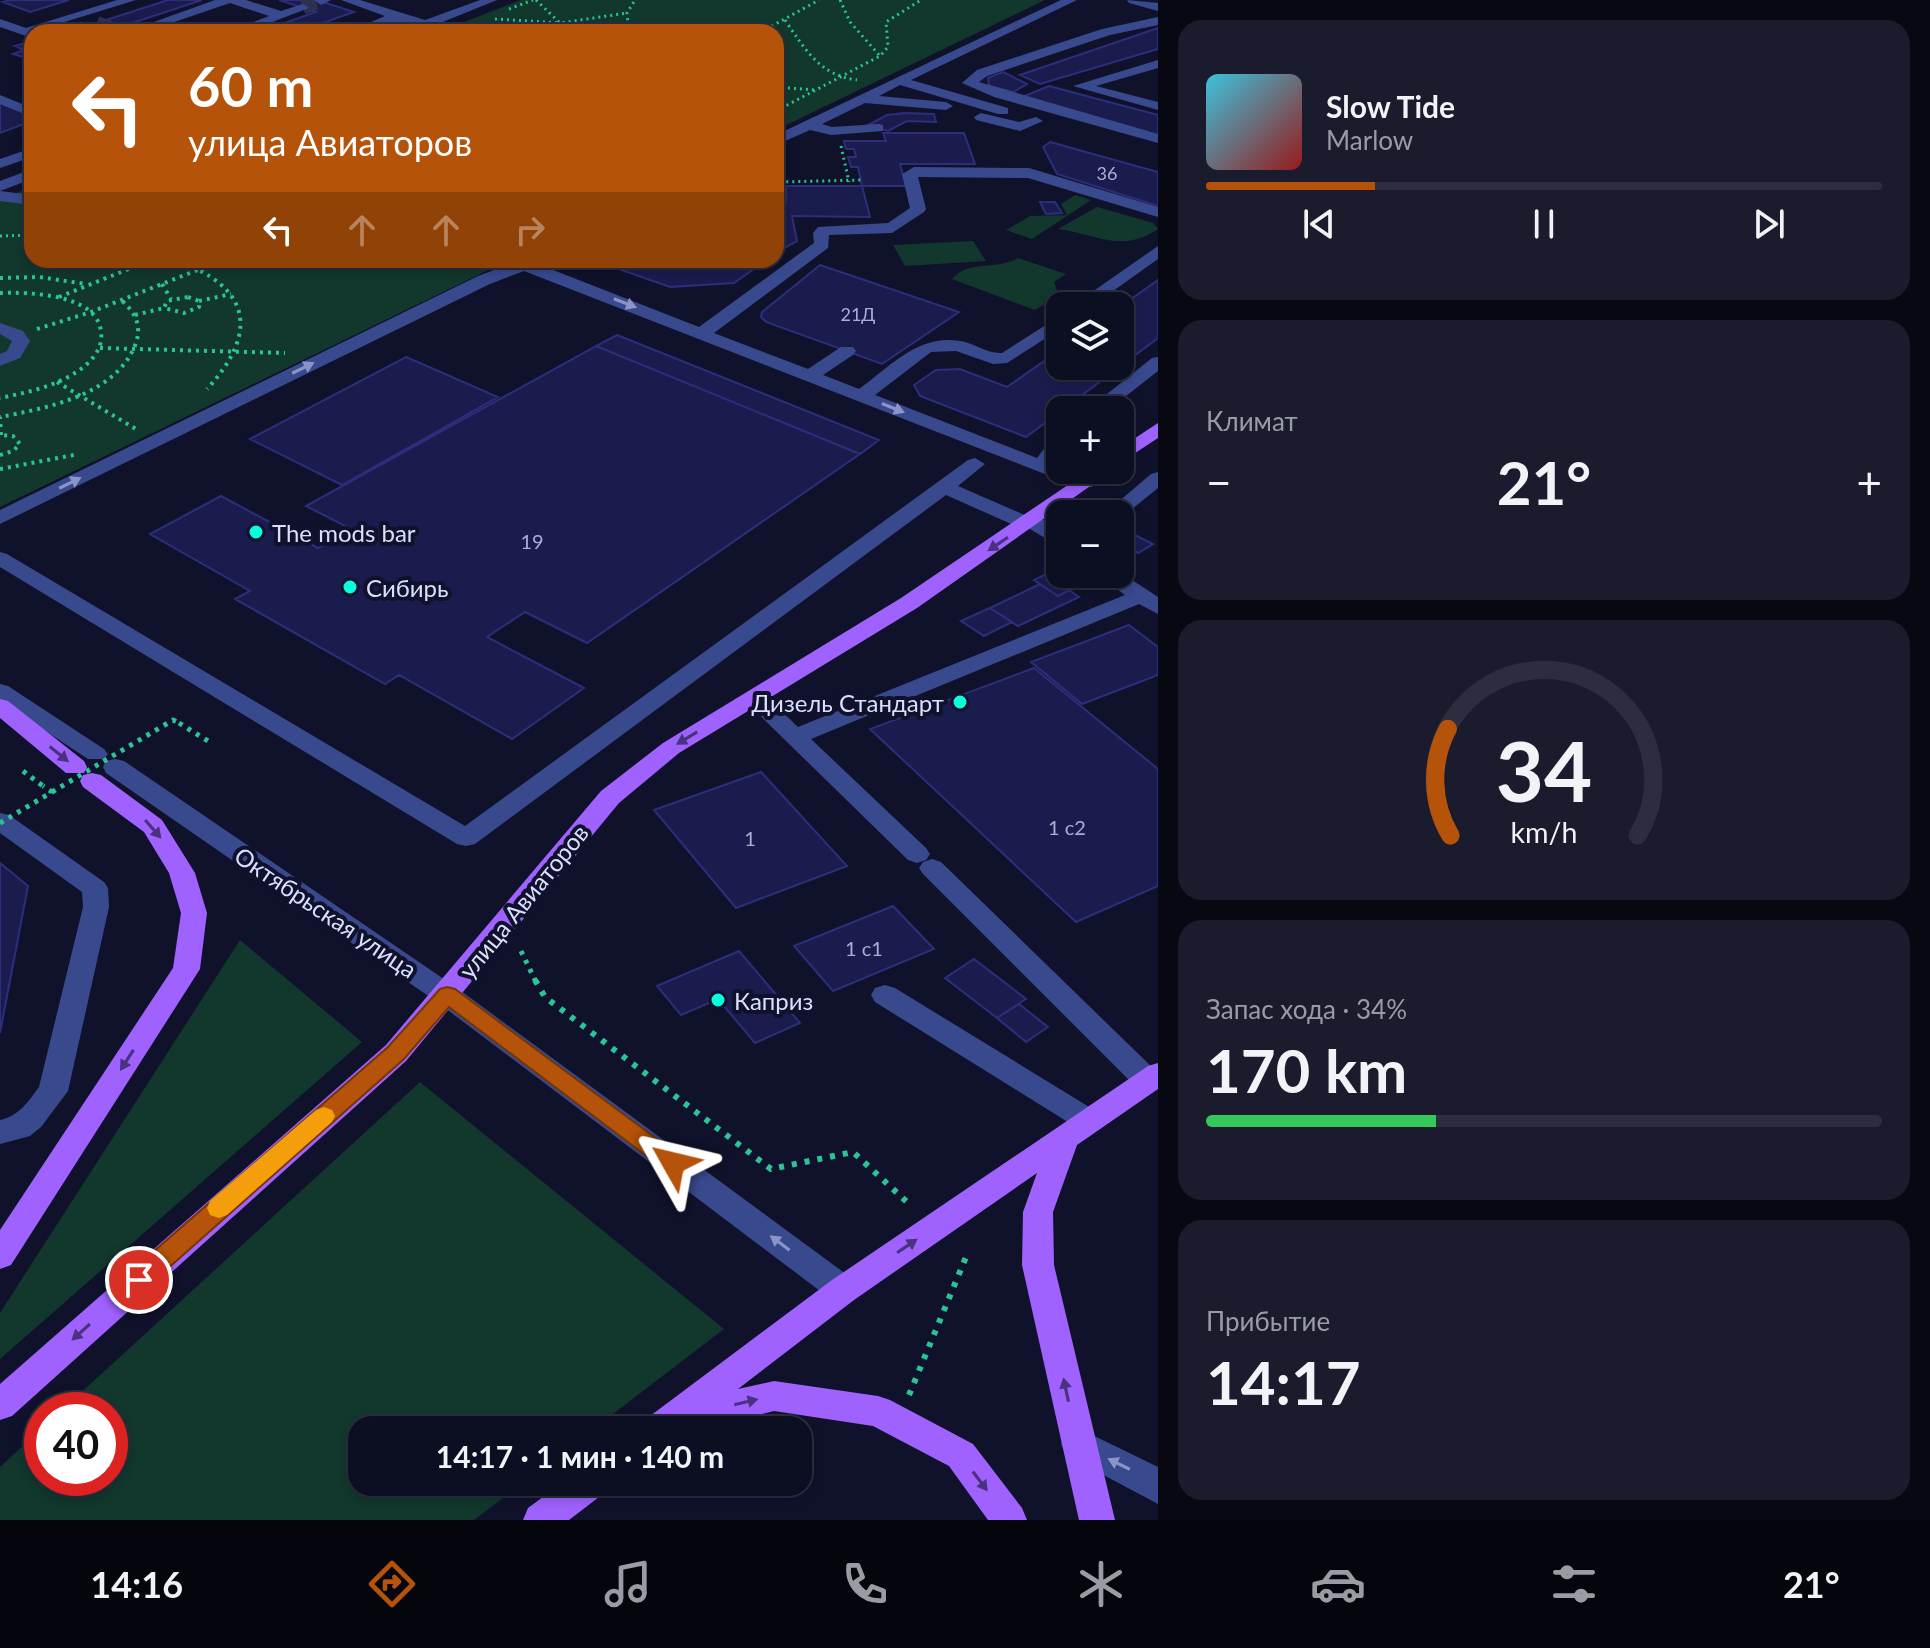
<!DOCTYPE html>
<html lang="ru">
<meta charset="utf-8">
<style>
:root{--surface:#0c0e21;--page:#1a1c2e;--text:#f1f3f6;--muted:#9a9ca5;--line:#2c2e3f;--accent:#b45309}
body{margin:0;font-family:Lato,sans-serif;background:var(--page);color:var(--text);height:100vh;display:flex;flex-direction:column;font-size:30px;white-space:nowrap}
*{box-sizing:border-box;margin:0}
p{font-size:26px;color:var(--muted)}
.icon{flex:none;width:44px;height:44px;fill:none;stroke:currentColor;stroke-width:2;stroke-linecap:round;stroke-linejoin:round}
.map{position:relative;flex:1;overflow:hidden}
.drawer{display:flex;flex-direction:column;gap:20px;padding:20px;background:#070812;width:772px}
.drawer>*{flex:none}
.top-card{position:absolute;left:24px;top:24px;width:760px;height:244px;border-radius:24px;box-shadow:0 4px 12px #0003,0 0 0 2px var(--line);background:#b45309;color:#fff;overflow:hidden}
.controls{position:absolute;left:1046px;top:292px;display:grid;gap:16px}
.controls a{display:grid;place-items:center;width:88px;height:88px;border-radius:16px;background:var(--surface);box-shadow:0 4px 12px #0003,0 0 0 2px var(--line);font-size:40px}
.speed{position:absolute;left:24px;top:1392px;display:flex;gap:16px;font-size:40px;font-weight:700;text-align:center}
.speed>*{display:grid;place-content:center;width:104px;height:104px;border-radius:50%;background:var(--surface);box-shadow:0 4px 12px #0003,0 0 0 2px var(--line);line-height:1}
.speed .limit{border:12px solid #d22;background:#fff;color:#111}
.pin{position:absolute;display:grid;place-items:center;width:68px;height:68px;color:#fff;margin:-34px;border:4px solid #fff;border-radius:50%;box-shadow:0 2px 8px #0007}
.me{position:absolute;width:88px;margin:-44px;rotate:307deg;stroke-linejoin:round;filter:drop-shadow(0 0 6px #0008)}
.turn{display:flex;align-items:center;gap:28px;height:168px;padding:0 32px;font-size:36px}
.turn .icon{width:104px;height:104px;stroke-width:2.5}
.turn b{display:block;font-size:56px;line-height:68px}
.lanes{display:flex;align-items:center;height:76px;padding:0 32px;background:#0003;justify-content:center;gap:40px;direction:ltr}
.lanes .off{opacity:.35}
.big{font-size:60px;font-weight:700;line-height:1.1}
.drawer .widget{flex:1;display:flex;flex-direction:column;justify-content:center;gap:12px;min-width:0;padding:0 28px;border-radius:24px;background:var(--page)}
.drawer .dial{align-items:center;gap:0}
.dial svg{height:208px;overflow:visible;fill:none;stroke:var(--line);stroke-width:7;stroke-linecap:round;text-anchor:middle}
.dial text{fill:var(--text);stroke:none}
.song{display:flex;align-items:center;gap:24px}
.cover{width:96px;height:96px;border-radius:12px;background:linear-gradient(135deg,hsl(190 70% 55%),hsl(0 70% 35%))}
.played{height:8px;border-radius:4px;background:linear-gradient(90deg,var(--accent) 25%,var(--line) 25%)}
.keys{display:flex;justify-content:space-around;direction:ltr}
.heat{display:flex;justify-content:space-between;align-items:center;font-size:44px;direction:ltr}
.charge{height:12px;border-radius:6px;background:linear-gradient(90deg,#34c759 34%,var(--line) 0)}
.trip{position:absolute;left:348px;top:1416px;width:464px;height:80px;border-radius:24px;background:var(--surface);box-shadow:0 4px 12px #0003,0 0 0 2px var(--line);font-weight:700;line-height:80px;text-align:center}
.tabs{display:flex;height:128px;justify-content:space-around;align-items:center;background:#05060d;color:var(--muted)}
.tabs .icon{width:56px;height:56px}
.tabs .on{color:var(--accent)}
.tabs b{font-size:36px;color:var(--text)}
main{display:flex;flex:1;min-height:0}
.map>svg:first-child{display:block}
.green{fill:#12372d}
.building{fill:#1b1c4e;stroke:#2c2e7c;stroke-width:2}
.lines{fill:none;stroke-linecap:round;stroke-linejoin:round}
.minor-tunnel{stroke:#2e314c;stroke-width:14;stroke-dasharray:14 7;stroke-linecap:butt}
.path-far3{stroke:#2ac497;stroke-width:3;stroke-dasharray:2 4;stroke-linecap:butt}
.path-far2{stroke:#2ac497;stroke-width:4;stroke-dasharray:3 5;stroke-linecap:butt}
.path-far1{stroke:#2ac497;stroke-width:5;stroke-dasharray:4 6;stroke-linecap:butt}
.path{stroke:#2ac497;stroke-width:6;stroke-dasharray:5 8;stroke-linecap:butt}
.minor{fill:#39498e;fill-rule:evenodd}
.major{fill:#a062ff;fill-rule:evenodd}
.path-bridge{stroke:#2ac497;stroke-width:5;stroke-dasharray:4 6;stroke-linecap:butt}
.oneway{fill:#8a94c6}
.oneway2{fill:#4a3280}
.route{fill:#b45309;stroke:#753606;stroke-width:2}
.slow{fill:#f59e0b}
.poi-dot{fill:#07ffde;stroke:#10122c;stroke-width:3}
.labels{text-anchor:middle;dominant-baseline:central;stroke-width:8;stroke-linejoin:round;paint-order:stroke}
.far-number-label{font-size:18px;fill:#abaed3}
.number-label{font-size:20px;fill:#abaed3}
.poi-label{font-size:24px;fill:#dbdfff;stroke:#10122c;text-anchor:start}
.street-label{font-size:24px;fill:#dbdfff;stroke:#10122c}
</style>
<main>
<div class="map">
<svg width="1158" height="1520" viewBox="0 0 1158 1520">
<rect width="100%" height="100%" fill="#10122c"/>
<path class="green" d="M521 0H1045L776 130V32H438Z
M32 187V260H509L0 507V199Z
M1075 195 1091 200 1032 239 1006 230 1030 216 1067 215 1061 204Z
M1097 207 1153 223 1158 229C1121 254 1097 234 1058 229Z
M973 241 986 261 905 266 893 245Z
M1018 258 1066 274 1054 282 1059 296 1035 310 952 279C969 259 996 271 1018 258Z
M240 940 362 1042 0 1359V1313Z
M420 1082 724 1329 592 1430H362V1482H524L474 1520H0V1467L42 1428V1478H110V1410H62Z"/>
<path class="building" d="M11 0H69L30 12 3 2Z
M168 0H202L105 32H69Z
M279 0H317L354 12 297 32H259L316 12Z
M1158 28V49L1040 84 1020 75Z
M29 42 32 43V60L13 54 24 50 15 46Z
M1003 72 1027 84 1013 92 989 86 988 78Z
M1049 86 1158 115V137L1017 99Z
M0 103 32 116V121L0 133Z
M904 113 934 114 936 122 907 121 888 131 868 125 887 115Z
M883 133H964L975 164H900L906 186H862L858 167H851L848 157H856L854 149H846L844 141H886Z
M1050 142 1158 172V206L1057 174 1043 147Z
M786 186H862L870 217 792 216 797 241 779 251 776 247V201H786Z
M1040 202H1055L1062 213 1046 214Z
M625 260H767L734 283 670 287 613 267Z
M820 265 959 312 882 364 766 322 761 317 762 312Z
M1158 280V338L1026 437 920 396 914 385 936 370 960 369 1007 387 1060 350V366H1120V307Z
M617 335 879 440 860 454 596 346Z
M596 346 860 454 587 643 525 612 487 637 584 688 512 739 399 675 385 684 235 599 250 591 150 534 221 496 318 548 351 529 306 506Z
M406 357 498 397 342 485 250 439Z
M1133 534 1153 544 1138 553 1120 544Z
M1060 567V574L1099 576 1058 596 1034 580Z
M1040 584 1058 596 1069 590 1079 597 1018 626 990 608Z
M990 608 1012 622 984 636 961 621Z
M1129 625 1158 647V675L1082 704 1031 662Z
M1034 668 1158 769V886L1076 922 870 729Z
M761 772 847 866 736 908 654 810Z
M0 863 28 886 0 1033Z
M893 906 934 949 833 991 794 946Z
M739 951 800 1023 755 1043 718 999 681 1015 657 986Z
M974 959 1026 999 997 1018 945 978Z
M1019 1004 1048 1027 1026 1042 997 1018Z"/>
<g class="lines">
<path class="minor-tunnel" d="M303 8 321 1
M97 23 114 29"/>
<path class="path-far3" d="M536 0 560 23 627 13
M840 0 850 22 880 56
M509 9 533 0
M495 19 560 23 591 32
M785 20C805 49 819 75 857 80
M476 25 496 32
M629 32 627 13 635 0
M761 32 819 0
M776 87 815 90
M776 111 880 56 888 47 886 22 921 0
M841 146 849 182
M776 193 780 182 861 180
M0 236 32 235"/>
<path class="path-far2" d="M69 260 72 265 89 267 104 260
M197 260 188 265C256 294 253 339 207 389
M217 260 318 266 420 260
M103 261 133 267
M0 278 39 277 86 284
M162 284 171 299
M0 293C29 292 98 294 101 332 103 345 96 356 86 365 62 385 30 392 0 398
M59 297 151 260
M188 297 199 301V307L184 313 164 308 167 301Z
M199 301 231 294
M135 315 164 308
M37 329 91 312 200 269
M100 348 285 353
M57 382 136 429
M1 435 0 417C47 408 117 395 136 343 142 325 135 312 121 300
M0 455 13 451 20 444 13 436 1 435
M0 469 74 455"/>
<path class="path-far1" d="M179 723 208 741
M23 771 43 786
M521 951 536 982"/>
<path class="path" d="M535 980 545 997 771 1169 853 1152 908 1203
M909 1395 966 1257"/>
<path class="minor" d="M117 0H136L32 32V38L0 27V19L26 28Z
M215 0H246L281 11 303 4 309 8 246 32H227L269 16 230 3 145 32H126Z
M331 0 321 5 315 1V0Z
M341 0H360L425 20 480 0H497L418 32H400L413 25C390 18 371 32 348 32L385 16Z
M1061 0H1077L911 80 1008 108V114H998L900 85 879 96 946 102 953 106 946 110 865 103 822 124 832 127 878 124 883 125V131L831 135 810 130 776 145V135Z
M1127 0 1158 3V11L1129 3Z
M1158 17V25L1110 35 987 76 979 82 1158 134V143L994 97 962 83 977 70 1102 29Z
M1158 60V68L1096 86 1158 102V110L1073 86Z
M0 95 32 108V117L0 104Z
M981 113 1019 122 1036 117 1043 121 1020 131 976 120 974 117Z
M32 148V157L0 168V159Z
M914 167 1029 168 1158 207V217L1028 178 918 177 926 209 924 212 892 233 829 235 828 248 714 333 808 369 841 347H853L856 351 853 355 823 375 859 389C891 366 918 334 960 341 975 343 987 354 1002 353L1060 316V329L1007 363 993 364 956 351 931 352 875 395 1037 458 1053 437 1060 435V454L1053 464 1060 466V470C1071 470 1088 474 1095 483L1092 487H1078L524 271 490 284 0 524V510L478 276 518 261H530L699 327 814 243 813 233 818 227 888 223 910 208 902 174Z
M32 169V179L0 191V181Z
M0 191 32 195V205L0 201Z
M1158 246V259L1092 306H1072Z
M0 323 23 331 30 341 20 358 0 366V354L7 351 12 341 0 334Z
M1158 357V371L1108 410H1087L1152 358Z
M975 458 985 464 958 486 1027 516 1039 517 1060 531V547L1030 529 1020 528 946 495 475 844 466 846 457 844 0 567V552L7 554 465 826 968 460Z
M1158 472V488L1121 518 1120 514H1104L1151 474Z
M1120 572 1158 597V614L1139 604 811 739 926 848 930 854 926 860 917 863 908 860 742 698 746 693H762L798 727 1125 595 1097 574Z
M0 684 8 686 104 749 108 754 104 759H88L0 701Z
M115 759 124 761 457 988 854 1280 859 1290 854 1300 843 1304 832 1300 437 1002 106 773 103 767 106 761Z
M0 813 9 815 104 882 108 888 109 907 68 1091 41 1127 30 1136 0 1144V1120C19 1116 28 1102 39 1087L83 907 82 892 0 833Z
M932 859 941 862 1158 1073V1089L1148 1092 1138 1089 923 874 919 868 923 862Z
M885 985 895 988 1099 1113 1104 1121 1099 1129 1089 1133 1079 1129 875 1002 871 995 875 988Z
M1078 1428 1158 1467V1504L1066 1455 1061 1444 1066 1433Z"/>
<path class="major" d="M1158 423V438L1120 463V448Z
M1090 470H1113L917 608 679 753 619 803 406 1061 12 1416 0 1420V1384L386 1045 601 791 663 743 901 598Z
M0 699 8 701 84 761 87 767 84 773H66L0 718Z
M92 773 101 775 162 820 195 873 207 913 200 969 11 1265 0 1269V1230L173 968 181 913 169 873 144 832 83 787 80 781 83 775Z
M1158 1063V1089L1077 1145 1053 1212 1054 1265 1115 1520H1079L1022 1265 1023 1212 1037 1173 854 1300 738 1389 774 1381 878 1396 890 1400 973 1444 1022 1508 1027 1520H988L949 1466 873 1426 774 1411 695 1430H641L646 1419 832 1280 1148 1066Z
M563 1482H608L603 1494 569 1520H523L528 1508Z"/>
<path class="path-bridge" d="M52 792 173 720 179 723
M0 823 52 792 43 786"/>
</g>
<defs><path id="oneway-solid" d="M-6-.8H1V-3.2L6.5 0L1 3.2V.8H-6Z" transform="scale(2)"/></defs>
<g class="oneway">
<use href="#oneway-solid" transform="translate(625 303) rotate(21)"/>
<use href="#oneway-solid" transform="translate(303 368) rotate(-26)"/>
<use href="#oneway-solid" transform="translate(893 408) rotate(22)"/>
<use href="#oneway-solid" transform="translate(70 483) rotate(-26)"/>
<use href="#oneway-solid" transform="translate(780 1243) rotate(-143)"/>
<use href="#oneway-solid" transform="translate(1119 1464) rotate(-154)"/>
</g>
<g class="oneway2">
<use href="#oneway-solid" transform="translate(998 544) rotate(146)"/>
<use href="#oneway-solid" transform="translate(687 738) rotate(149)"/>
<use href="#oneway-solid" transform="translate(59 754) rotate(39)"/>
<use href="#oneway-solid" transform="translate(153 829) rotate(49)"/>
<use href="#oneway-solid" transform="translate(127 1060) rotate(123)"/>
<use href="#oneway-solid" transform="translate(907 1246) rotate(-34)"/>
<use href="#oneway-solid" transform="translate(81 1332) rotate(138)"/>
<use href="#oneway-solid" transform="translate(1066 1390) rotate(-102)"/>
<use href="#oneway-solid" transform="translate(746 1402) rotate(-13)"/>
<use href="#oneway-solid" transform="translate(980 1481) rotate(53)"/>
</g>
<path class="route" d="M447 987 455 989 681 1157 684 1163 681 1170 673 1172 665 1170 449 1007 404 1059 147 1287 139 1290 130 1287 127 1280 130 1272 388 1047 440 989Z"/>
<path class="slow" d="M324 1107 332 1110 335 1116 332 1122 227 1215 219 1218 210 1215 207 1208 210 1201 316 1110Z"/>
<g class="poi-dot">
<circle cx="256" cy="532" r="8"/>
<circle cx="350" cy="587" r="8"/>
<circle cx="960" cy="702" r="8"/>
<circle cx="718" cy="1000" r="8"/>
</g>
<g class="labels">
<g class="far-number-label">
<text x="1107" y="173">36</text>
<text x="858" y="314">21Д</text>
</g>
<g class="number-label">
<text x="532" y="541">19</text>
<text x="1067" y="827">1 с2</text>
<text x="750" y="838">1</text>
<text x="864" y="948">1 с1</text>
</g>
<g class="poi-label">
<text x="272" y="532">The mods bar</text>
<text x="366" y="587">Сибирь</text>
<text x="944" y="702" text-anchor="end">Дизель Стандарт</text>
<text x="734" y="1000">Каприз</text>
</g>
<g class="street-label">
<text transform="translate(523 901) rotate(-51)">улица Авиаторов</text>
<text transform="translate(326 912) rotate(34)">Октябрьская улица</text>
</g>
</g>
</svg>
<div class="controls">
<a><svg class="icon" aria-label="layers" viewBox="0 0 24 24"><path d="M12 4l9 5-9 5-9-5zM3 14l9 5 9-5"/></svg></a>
<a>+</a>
<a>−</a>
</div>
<div class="speed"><div class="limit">40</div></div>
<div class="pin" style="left:139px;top:1280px;background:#d93025"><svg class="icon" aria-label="arrive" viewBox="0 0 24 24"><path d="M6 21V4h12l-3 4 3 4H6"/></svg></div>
<svg class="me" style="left:673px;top:1163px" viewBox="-20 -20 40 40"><path d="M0-17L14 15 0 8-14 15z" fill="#b45309" stroke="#fff" stroke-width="4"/></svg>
<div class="trip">14:17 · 1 мин · 140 m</div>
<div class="top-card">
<div class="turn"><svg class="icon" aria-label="left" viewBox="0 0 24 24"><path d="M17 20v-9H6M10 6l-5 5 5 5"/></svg><div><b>60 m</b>улица Авиаторов</div></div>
<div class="lanes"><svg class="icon" aria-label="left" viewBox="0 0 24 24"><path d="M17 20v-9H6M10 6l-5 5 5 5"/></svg><svg class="icon off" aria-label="ahead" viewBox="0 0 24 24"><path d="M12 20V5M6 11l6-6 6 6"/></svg><svg class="icon off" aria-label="ahead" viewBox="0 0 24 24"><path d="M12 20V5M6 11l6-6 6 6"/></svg><svg class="icon off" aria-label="right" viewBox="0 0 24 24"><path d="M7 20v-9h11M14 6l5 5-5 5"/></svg></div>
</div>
</div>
<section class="drawer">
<div class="widget">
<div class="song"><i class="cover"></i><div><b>Slow Tide</b><p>Marlow</p></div></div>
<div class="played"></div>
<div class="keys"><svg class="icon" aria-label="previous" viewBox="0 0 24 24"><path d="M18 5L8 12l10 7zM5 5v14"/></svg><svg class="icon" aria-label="pause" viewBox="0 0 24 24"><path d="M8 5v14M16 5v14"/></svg><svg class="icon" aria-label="next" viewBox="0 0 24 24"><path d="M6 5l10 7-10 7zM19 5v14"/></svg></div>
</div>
<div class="widget"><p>Климат</p>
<div class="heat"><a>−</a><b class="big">21°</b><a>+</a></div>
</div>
<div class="widget dial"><svg viewBox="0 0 100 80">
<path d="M14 69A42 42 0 1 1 86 69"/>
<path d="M14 69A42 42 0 0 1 13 28" stroke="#b45309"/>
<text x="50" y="56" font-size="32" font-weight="700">34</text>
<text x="50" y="72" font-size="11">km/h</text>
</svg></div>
<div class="widget"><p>Запас хода · 34%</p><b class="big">170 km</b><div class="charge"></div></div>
<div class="widget"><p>Прибытие</p><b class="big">14:17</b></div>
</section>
</main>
<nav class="tabs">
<b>14:16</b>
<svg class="icon on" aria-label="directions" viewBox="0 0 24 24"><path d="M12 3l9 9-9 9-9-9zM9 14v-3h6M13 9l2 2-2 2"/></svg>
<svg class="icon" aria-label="music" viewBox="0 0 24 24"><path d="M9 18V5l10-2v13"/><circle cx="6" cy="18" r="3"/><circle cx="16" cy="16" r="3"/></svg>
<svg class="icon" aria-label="phone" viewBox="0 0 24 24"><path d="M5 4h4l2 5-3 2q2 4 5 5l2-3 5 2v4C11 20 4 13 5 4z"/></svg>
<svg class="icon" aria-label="climate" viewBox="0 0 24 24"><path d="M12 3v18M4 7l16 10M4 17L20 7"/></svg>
<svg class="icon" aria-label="car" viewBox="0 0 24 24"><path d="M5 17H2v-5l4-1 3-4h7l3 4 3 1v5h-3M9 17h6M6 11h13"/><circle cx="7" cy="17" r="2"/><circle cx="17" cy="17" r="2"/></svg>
<svg class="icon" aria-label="filters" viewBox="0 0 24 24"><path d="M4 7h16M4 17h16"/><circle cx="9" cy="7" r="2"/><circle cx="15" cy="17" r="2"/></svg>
<b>21°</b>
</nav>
